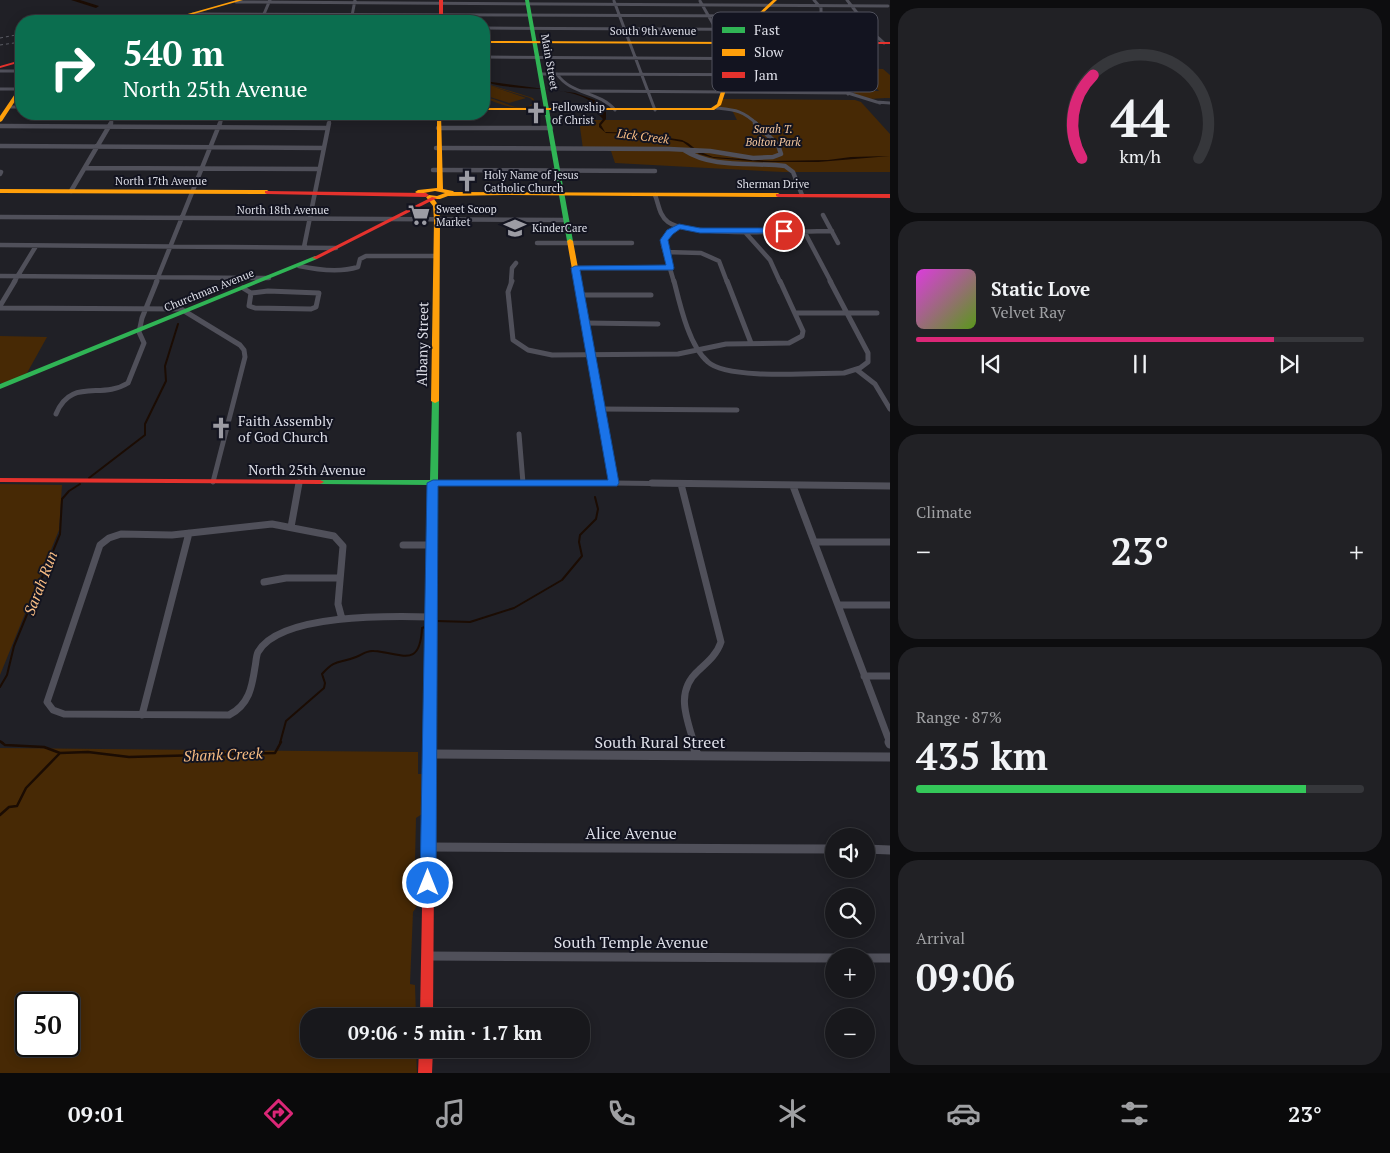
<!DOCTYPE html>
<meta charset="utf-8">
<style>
:root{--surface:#18181c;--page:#212125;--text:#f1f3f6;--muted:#9fa0a3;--line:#36373b;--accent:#db2777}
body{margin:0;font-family:"PT Serif",serif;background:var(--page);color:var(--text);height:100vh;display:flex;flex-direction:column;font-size:19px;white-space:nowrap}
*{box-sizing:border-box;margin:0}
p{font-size:16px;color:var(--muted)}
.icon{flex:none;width:28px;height:28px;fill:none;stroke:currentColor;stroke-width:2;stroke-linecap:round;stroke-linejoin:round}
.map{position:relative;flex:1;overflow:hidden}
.drawer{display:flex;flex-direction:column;gap:8px;padding:8px;background:#0d0d0f;width:500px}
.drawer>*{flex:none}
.hud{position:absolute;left:15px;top:15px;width:475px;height:105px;border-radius:20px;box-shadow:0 2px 12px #0003,0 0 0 1px var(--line);background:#0b6e4f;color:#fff;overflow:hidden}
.fabs{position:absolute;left:825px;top:828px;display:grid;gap:10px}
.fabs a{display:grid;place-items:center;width:50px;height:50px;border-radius:50%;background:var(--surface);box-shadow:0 2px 12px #0003,0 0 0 1px var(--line);font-size:25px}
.speed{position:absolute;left:15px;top:992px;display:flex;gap:10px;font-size:25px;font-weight:700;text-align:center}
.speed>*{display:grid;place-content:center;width:65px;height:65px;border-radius:50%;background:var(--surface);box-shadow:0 2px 12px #0003,0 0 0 1px var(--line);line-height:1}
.speed .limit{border:2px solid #111;border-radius:8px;background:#fff;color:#111}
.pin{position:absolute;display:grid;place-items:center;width:42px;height:42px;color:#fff;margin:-21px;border:2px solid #fff;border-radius:50%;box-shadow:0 1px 5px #0007}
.me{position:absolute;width:55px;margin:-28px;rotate:0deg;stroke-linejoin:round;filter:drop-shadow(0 0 4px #0008)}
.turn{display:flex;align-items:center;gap:18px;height:105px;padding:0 25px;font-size:22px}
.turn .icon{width:65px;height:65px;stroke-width:2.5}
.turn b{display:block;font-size:35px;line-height:42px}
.big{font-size:38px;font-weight:700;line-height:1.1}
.drawer .card{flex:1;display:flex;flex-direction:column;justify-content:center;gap:8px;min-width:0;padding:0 18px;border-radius:20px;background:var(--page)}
.drawer .dial{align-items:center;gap:0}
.dial svg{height:130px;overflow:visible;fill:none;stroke:var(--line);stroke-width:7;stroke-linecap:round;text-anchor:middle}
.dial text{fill:var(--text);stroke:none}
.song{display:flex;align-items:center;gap:15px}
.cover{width:60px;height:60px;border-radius:8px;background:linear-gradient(135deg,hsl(300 70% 55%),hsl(90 70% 35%))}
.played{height:5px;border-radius:2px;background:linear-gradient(90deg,var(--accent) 80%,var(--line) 80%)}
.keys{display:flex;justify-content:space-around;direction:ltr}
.heat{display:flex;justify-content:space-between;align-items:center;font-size:28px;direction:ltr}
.charge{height:8px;border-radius:4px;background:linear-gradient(90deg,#34c759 87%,var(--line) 0)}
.trip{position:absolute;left:300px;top:1008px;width:290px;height:50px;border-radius:20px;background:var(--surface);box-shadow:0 2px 12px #0003,0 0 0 1px var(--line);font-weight:700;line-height:50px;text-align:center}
.tabs{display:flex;height:80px;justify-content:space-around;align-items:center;background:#0a0a0b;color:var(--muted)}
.tabs .icon{width:35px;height:35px}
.tabs .active{color:var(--accent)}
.tabs b{font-size:22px;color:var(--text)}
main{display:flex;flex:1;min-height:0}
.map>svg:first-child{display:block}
.green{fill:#472905;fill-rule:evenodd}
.water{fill:#1b0c03}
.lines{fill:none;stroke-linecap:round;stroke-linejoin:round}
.stream-far1{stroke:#1b0c03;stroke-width:2}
.stream{stroke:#1b0c03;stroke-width:2.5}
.river{fill:#1b0c03;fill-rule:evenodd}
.street-far4{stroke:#50505a;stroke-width:3}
.street-far3{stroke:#50505a;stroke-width:4.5}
.street-far2{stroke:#50505a;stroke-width:5}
.street-far1{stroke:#50505a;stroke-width:7}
.street{stroke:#50505a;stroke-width:9}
.fast{fill:#30b455;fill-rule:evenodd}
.slow{fill:#ff9f0a;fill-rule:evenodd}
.jam{fill:#e5322d;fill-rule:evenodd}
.rail{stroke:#5c5d65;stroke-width:1;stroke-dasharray:3 3;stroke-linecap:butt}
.route{fill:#1a73e8;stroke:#114b97}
.labels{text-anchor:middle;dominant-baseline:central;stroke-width:4;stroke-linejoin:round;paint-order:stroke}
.far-street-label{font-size:11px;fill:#dedfe8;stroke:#131420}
.far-poi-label{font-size:11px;fill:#dedfe8;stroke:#131420;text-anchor:start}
.far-park-label{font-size:11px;font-style:italic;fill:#f8caa0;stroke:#131420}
.far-water-label{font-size:12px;font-style:italic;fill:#f9bd83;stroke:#131420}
.street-label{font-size:14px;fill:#dedfe8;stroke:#131420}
.poi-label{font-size:14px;fill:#dedfe8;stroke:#131420;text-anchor:start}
.water-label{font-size:15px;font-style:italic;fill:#f9bd83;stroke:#131420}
.near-street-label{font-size:16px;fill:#dedfe8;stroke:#131420}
.key{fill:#131420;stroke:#50515c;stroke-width:1}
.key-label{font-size:14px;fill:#dedfe8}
</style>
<main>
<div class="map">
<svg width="890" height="1073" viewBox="0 0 890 1073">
<rect width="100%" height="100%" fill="#202026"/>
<path class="green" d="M859 68 883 69 890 75V98C876 98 863 102 852 91H879Z
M484 83 533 98 536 103C521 114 500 104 484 98 497 96 520 117 534 102L530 98 488 85 526 98 509 103 484 95Z
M721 99 855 100 861 102 890 134V172H783L615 163 610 148 583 149 579 120H737L732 110 716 108Z
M0 336 47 337 27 373 6 383H0Z
M0 484 62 485 59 530 0 675Z
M0 748 418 752V774H424L422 814 416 818 415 862H418C420 878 424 898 413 912L410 984 415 985 416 1016H309V1049H416L417 1073H0ZM26 1004H69V1046H26Z"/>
<path class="water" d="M484 81 575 93 595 100 606 112V119L601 125 605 132 638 133 682 140 688 143 698 151 713 157 771 161 828 160 851 157 890 156 818 162H763L714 158 699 154 683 142 637 134 606 133 599 127V124L603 119 596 112 597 106C571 81 513 94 484 81Z"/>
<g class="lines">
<path class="stream-far1" d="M89 478 145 435V424L166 381 165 366 178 324
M437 621 470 622 514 608 562 580 582 556 579 542 580 535 596 519 598 509 595 497
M0 687 7 675 14 646 60 534 62 499 69 491 80 484
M0 741 3 743
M280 743 286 721 324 688 325 683 322 674C336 658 339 664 356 657 362 655 366 650 374 651 402 653 420 669 422 628L425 627"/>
<path class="stream" d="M1 742 5 745 44 747 60 753
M0 815 9 807 17 806 26 788 60 753 88 752 129 757 275 753 281 742"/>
<path class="river" d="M71 0H80L99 6 96 8Z"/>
<path class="street-far4" d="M814 0 821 8V12L803 22 800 26 811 45 848 94
M847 0 858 14 857 25 855 26
M614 1 655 110
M700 1 724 43
M236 2 888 6
M193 14 757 16
M261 21 270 0
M351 21 355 0
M484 28 833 30C856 28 866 25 884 43
M484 57 822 59
M0 71H21
M541 74 835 75
M557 74C571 95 599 91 615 110
M0 89H21
M581 91 848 93 880 103
M876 102 890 103
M10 107H21
M716 108C735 110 742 110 757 124
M110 124 116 114
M220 124 224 114
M329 124 331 114"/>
<path class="street-far3" d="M0 126 328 128
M438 128H551
M0 146 324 148
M436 148 669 149 710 151 753 158 773 157 781 154 778 145 755 123
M684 150C713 169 752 162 785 166L793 172 802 195
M85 168 320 169
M433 170 655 171
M0 174 1 172
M71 191 111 123
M655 195C659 205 659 215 668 222 688 237 802 231 832 231
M823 215 838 243
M0 217 567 220
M744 231 770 260 780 282
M804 231 831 282
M537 243H632
M0 245 336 248
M304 247 329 123
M665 252 701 253 719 261 727 282
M299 266C318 270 339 273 358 267L360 259 366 256H437
M575 268H670
M0 276 269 278
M14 282 36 246
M156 282 220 123
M511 282 512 268 516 263
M674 282 663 245 667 235 679 227"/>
<path class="street-far2" d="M512 281 508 292 513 340 528 350 552 355 678 354 726 344 789 343 802 336 803 331 780 281
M674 281C680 305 689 346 708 362 727 380 815 373 844 373L860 368 868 362V353L830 281
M727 281 751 343
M243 288 251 293
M268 291 319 293 316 307 311 309 255 308 249 306 251 293Z
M580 295H651
M0 306 15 281
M0 308 181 309 240 345 244 350 245 357 213 482
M795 313H877
M585 323 658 324
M857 370 875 384 890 409
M600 409 737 410
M56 414C71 377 101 400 128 383L144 343 139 332 142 318 157 281
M519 434 523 483
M614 483 767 485
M299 485V482"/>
<path class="street-far1" d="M652 483 890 486
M681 484 721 642C717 654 709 661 699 670 675 691 686 716 694 743
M793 486 890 743
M291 527 299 483
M814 542H890
M403 545H432
M264 582 286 578H340
M838 605H890
M342 619 338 604 343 546 334 536 272 524 172 535 121 534 109 538 100 545 47 702 53 710 64 714 229 715C249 705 252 687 255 667 256 663 256 656 258 652 280 613 392 616 431 617
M864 676H890
M142 715 189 533"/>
<path class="street" d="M693 742 697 756
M889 742 890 744
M430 754 890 757
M428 847 834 849
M866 849 890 850
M427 956 834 958
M866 958H890"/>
<path class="fast" d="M525 0H529L573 241 570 243 567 241Z
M315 256 317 257V259L0 389V384Z
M432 399H438L439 401 438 480 609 481 600 428 604 426 608 428 618 483 614 485H438L435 747 434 750 430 751 426 750 425 747 430 485 320 484 316 482 320 480H430Z"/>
<path class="slow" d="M237 0H243L169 21H163Z
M773 0H777L745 30 741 42H772L774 43 772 44H741L721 105 714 110H484V108H711L717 104 736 44 484 43V41L737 42 742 29Z
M19 88H21V92L2 121 0 122V116Z
M437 114H441L443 189 453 191 454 192 778 193 781 195 778 197 505 195 448 196 440 199H434L439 206 440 220 439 401 435 403 431 401 434 220 433 206 426 197 429 195 437 196 445 193 435 191 418 194 415 192 418 190 437 188Z
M0 189 267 190 270 192 267 194 0 193Z
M570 239 573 241 608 428 604 430 600 428 567 241Z"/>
<path class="jam" d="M439 0H443V21H439Z
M770 42H890V44H772Z
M21 60V62L0 68V66Z
M265 191 426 193 429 195 426 197 267 194 265 193Z
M776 194H890V198L778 197 776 196Z
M432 197 437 198 317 259 312 258Z
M0 478 320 480 324 482 320 484 0 482Z
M430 743 434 744 435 747 433 1016H420L425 747 426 744Z
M419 1049H433L432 1073H418Z"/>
<path class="rail" d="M0 38 21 34
M0 45 21 42"/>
</g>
<path class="route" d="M679 224 700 228H784L788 231 784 233H700L680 229 673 234 668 240 674 268 673 270H580L619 483 617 486H438L436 883 433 888 428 890 422 888 420 883 427 483 433 480H608L571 268 575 266 666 265 660 240 667 230Z"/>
<defs>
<g id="church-bare" transform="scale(1.725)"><path d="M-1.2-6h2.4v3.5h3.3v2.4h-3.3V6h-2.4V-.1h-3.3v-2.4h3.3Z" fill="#9c9ca4" stroke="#131420" stroke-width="2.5" paint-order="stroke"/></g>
<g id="supermarket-bare" transform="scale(1.725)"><path d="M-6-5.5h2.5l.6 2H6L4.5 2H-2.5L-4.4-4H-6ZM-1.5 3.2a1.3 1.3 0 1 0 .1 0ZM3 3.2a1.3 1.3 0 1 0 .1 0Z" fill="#9c9ca4" stroke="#131420" stroke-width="2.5" paint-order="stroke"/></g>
<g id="school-bare" transform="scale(1.725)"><path d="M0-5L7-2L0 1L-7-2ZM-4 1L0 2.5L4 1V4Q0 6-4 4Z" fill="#9c9ca4" stroke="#131420" stroke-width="2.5" paint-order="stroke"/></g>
</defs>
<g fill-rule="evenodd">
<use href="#church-bare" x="536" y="113"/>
<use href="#church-bare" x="467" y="181"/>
<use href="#supermarket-bare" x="419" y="215"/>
<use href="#school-bare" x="515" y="228"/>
<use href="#church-bare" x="221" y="428"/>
</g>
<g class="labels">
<g class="far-street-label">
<text x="653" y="31">South 9th Avenue</text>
<text transform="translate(550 62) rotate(80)">Main Street</text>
<text x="161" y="181">North 17th Avenue</text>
<text x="773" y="184">Sherman Drive</text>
<text x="283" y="210">North 18th Avenue</text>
<text transform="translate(209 290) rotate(-22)">Churchman Avenue</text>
</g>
<g class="far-poi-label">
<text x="552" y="107">Fellowship<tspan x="552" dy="13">of Christ</tspan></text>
<text x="484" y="175">Holy Name of Jesus<tspan x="484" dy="13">Catholic Church</tspan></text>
<text x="436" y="209">Sweet Scoop<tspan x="436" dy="13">Market</tspan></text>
<text x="532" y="228">KinderCare</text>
</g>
<g class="far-park-label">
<text x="773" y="129">Sarah T.<tspan x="773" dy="13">Bolton Park</tspan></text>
</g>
<g class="far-water-label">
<text transform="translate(643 136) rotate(7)">Lick Creek</text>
</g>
<g class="street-label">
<text transform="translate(422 344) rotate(-89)">Albany Street</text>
<text x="307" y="469">North 25th Avenue</text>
</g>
<g class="poi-label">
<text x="238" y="420">Faith Assembly<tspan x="238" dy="16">of God Church</tspan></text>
</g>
<g class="water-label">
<text transform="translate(40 583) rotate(-69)">Sarah Run</text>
<text transform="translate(223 754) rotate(-2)">Shank Creek</text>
</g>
<g class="near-street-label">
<text x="660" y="742">South Rural Street</text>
<text x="631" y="833">Alice Avenue</text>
<text x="631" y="942">South Temple Avenue</text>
</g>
</g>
<rect x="712" y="12" width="166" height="80" rx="8" class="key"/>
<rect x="722" y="27" width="23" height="6" fill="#30b455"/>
<rect x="722" y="49" width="23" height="7" fill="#ff9f0a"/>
<rect x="722" y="72" width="23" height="6" fill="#e5322d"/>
<g class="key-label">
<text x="754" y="35">Fast</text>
<text x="754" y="57">Slow</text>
<text x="754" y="80">Jam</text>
</g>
</svg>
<div class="fabs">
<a><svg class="icon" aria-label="sound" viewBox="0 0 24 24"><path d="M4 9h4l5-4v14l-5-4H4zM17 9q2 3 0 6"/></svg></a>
<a><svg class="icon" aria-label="search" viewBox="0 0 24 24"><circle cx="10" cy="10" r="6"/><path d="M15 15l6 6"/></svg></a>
<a>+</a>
<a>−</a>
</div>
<div class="speed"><div class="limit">50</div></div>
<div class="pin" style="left:784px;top:231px;background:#d93025"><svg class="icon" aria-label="arrive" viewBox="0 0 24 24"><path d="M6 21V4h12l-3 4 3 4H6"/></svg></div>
<svg class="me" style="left:428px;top:883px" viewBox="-20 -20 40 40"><circle r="17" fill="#1a73e8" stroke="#fff" stroke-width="3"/><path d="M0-11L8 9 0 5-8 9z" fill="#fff"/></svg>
<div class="trip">09:06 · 5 min · 1.7 km</div>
<div class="hud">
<div class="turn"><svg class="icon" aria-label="right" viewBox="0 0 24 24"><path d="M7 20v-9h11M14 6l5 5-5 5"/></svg><div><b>540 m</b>North 25th Avenue</div></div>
</div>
</div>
<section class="drawer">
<div class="card dial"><svg viewBox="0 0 100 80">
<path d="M14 69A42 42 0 1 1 86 69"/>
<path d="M14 69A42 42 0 0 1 21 18" stroke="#db2777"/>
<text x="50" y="56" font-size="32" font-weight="700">44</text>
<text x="50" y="72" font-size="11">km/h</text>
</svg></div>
<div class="card">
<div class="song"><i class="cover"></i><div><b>Static Love</b><p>Velvet Ray</p></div></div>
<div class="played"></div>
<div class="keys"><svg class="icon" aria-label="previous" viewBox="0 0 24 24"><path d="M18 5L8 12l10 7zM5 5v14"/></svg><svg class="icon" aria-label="pause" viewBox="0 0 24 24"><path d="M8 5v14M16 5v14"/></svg><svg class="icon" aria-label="next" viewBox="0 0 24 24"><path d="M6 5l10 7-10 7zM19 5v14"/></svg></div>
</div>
<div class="card"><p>Climate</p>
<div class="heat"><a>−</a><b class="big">23°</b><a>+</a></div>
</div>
<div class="card"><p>Range · 87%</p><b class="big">435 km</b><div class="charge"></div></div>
<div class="card"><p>Arrival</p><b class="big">09:06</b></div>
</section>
</main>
<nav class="tabs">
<b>09:01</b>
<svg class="icon active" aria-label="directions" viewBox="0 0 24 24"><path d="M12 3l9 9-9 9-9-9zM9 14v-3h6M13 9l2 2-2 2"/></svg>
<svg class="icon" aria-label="music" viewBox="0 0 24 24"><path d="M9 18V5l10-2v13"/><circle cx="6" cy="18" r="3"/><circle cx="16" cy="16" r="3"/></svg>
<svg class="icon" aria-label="phone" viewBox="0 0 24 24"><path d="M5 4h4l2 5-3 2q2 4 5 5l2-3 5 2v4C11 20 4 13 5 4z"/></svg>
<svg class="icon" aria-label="climate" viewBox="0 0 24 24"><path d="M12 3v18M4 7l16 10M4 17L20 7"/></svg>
<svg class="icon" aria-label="car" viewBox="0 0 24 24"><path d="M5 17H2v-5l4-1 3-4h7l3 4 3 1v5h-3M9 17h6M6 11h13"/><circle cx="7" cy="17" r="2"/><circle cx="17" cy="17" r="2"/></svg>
<svg class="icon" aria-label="filters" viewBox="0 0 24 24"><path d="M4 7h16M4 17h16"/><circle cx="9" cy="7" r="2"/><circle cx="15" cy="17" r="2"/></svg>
<b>23°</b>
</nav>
